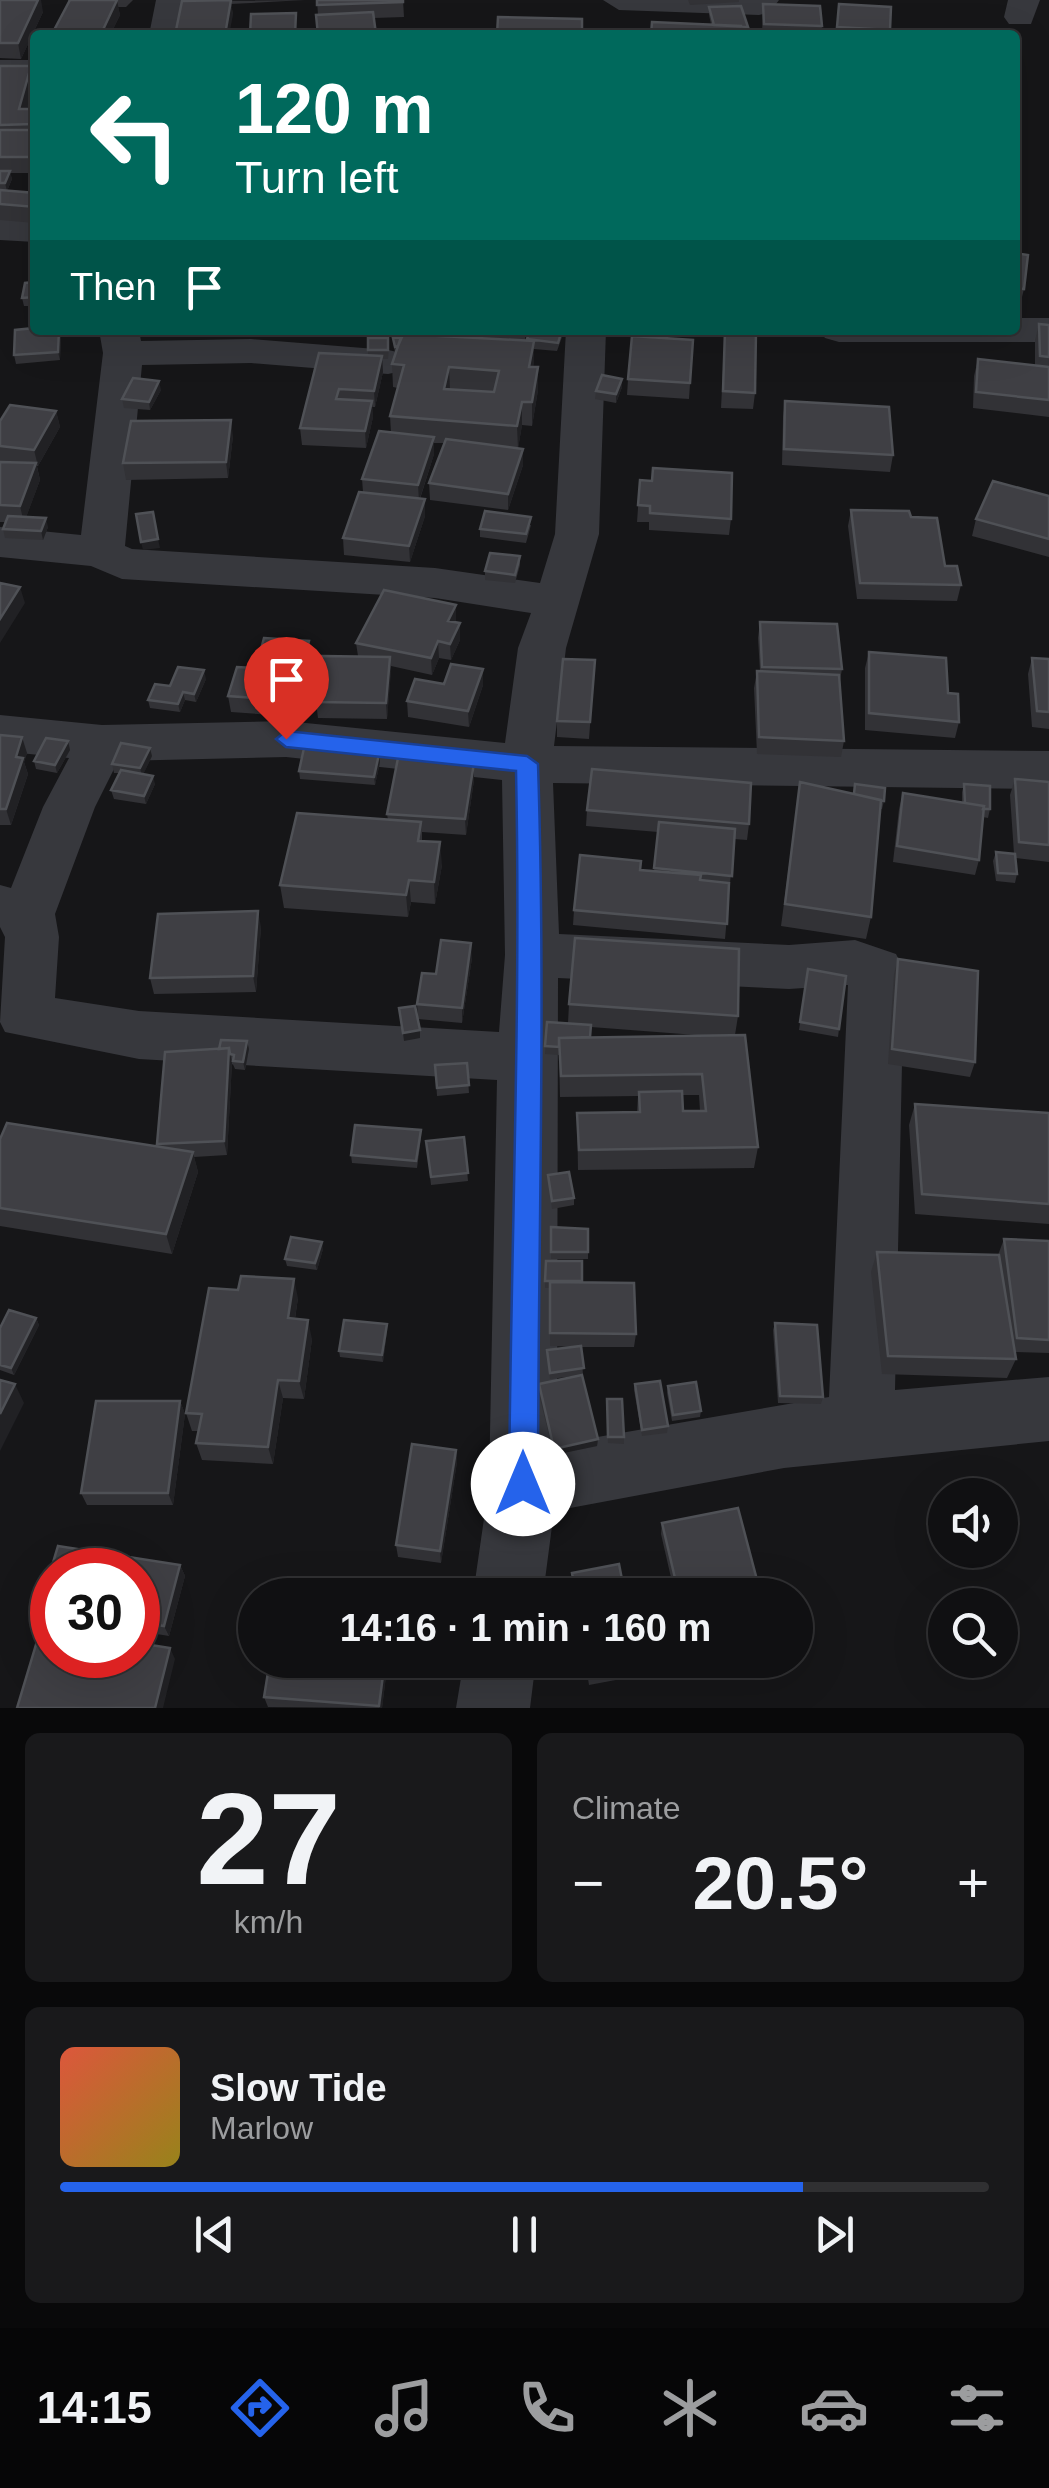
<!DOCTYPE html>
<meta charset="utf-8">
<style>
:root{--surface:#101012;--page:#19191b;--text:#f1f3f6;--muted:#9c9d9f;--line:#303032;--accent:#2563eb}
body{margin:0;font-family:Helvetica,sans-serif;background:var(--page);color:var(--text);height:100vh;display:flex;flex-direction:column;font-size:38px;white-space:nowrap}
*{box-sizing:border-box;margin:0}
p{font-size:32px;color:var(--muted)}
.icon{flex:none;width:55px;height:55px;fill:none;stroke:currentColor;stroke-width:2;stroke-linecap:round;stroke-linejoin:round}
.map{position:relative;height:1708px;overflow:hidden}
.side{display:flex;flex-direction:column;gap:25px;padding:25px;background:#09090a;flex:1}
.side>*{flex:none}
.banner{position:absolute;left:30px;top:30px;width:990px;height:305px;border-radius:10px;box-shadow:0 10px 40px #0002,0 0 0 2px var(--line);background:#00695c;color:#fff;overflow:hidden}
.fabs{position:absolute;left:928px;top:1478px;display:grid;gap:20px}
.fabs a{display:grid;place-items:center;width:90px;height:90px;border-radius:50%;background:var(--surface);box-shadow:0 10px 40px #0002,0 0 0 2px var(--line);font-size:50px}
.speed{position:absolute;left:30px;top:1548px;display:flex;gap:20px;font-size:50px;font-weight:700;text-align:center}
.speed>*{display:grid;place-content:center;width:130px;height:130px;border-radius:50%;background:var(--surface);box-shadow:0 10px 40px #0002,0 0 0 2px var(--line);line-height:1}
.speed .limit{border:15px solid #d22;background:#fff;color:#111}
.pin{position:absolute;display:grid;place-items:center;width:85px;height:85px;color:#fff;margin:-102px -42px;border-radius:50% 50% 50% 0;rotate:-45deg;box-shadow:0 0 10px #0007}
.pin .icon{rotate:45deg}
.me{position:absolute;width:110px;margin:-55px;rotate:0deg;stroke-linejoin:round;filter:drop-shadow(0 0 8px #0008)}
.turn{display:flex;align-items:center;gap:35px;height:210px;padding:0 40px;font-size:45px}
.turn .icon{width:130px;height:130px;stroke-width:2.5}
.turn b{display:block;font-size:70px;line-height:85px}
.then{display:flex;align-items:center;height:95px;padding:0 40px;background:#0003;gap:20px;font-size:38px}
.big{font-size:75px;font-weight:600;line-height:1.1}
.side .card{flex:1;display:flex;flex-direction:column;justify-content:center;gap:15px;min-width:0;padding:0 35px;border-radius:15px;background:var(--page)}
.side .dial{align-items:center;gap:0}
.dial b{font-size:130px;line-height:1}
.song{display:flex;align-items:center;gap:30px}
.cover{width:120px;height:120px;border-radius:15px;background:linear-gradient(135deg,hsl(10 70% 55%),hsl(50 70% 35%))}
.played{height:10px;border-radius:5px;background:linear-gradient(90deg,var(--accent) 80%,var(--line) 80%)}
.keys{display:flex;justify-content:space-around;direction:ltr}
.heat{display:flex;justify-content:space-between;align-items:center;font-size:55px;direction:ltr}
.side .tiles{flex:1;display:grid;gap:25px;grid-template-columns:1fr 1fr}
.card:last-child{grid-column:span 2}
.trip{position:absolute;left:238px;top:1578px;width:575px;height:100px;border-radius:50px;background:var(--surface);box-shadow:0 10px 40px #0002,0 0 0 2px var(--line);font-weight:600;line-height:100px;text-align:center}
.dock{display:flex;height:160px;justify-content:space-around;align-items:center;background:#060607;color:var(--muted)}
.dock .icon{width:70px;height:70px}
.dock .selected{color:var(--accent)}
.dock b{font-size:45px;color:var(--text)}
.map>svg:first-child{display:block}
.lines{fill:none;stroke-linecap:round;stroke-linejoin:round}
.minor{fill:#37383d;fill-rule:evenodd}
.wall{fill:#323236;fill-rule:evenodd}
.shaded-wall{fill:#212124}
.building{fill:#3f3f44;stroke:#4f5156;stroke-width:2.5;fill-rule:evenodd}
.route{fill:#2563eb;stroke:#184099;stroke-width:2.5}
</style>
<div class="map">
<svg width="1049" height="1708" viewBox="0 0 1049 1708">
<rect width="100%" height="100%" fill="#161618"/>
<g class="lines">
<path class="minor" d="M156 0H188L181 35H149Z
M603 0H779L770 12 759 15 619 10Z
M1008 0H1040L1031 24H1009L1004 17Z
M0 60H35V80H0Z
M0 218 35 220V242L0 240Z
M1015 318H1049V342H839L825 338 819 330H1015Z
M99 330H139L141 341 251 339 388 350 402 353 408 362 402 371 388 374 251 363 142 365 125 546 132 549 435 568 540 583 555 534 566 330H606L599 534 566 648 554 746 1049 751V789L553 783 559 934 789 945 855 940 896 954 904 970 895 1390 1049 1377V1441L784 1468 554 1511 543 1595H473L489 1484 497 1080 139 1059 5 1032 0 1022 5 937 0 927V885L11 888 43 807 69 758 0 751V715L102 725 286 721 505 743 518 648 531 613 435 598 122 579 91 566 0 557V527L81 535 103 353ZM286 757 502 780 505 955 499 1032 139 1011 55 998 59 937 55 914 95 807 118 761ZM558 978 789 989 848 985 829 1397 557 1444Z
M464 1660H536L530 1708H456Z"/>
</g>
<path class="wall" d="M0 0 43 12 21 59 0 58Z
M68 0H133L126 7H118L120 15 110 35H54L53 32 68 4Z
M305 0 231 4 233 15 182 1Z
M317 0H403L404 17 374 18 318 15Z
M688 0H739V2L690 5Z
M763 4 822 26 821 35H762Z
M839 4 891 7 889 33 950 35H836Z
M709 7 748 27 747 35H651L711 24 709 15Z
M0 66 34 81 27 109H35V173H10L12 179 7 191 35 193V223L0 220Z
M1015 253 1024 289 1020 305 1015 304Z
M35 282V306H24L22 298Z
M1039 324 1049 325V417L973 408 974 376 978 359 1035 366V340Z
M413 330H526L525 340 562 337 557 351 534 349 533 367H538V390L532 426 522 425 518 448 523 465 508 510 430 500 429 483 444 443H434V454L420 499 425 516 410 562 344 555 343 538 363 492 362 479 391 433 390 416 398 388 393 387 392 364 395 354 393 338 413 335Z
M725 330 755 393 753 409 721 408Z
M61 334 60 360 16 364 14 355Z
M368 338H388L389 346 388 359H382L383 372 375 407H372L373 417 366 448 302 445 300 428 368 355Z
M693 340 689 399 627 395 628 379Z
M622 387 616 403 595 399 596 391Z
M161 390 150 410 124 408 122 399Z
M785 401 893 455 890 472 782 465 783 417Z
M56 411 60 427 38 466H37L40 480 26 517 48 527 43 540 5 538 3 529 6 522H0V421Z
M233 436 228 478 126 480 123 463Z
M640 480 731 519 729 535 649 530V522H637Z
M1049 496V557L972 536 976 519Z
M851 510 911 517 945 566 961 585 957 601 857 599 848 526Z
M531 525 526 543 480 537V529Z
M520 556V565L515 583 485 580V571Z
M456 621 460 640 451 660 439 658 432 675 391 666 387 719 318 718 316 702 358 656 356 643Z
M760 622 842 669 840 680 844 741 841 757 757 754 754 688 757 671H760L758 638Z
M309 641 311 658 304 685 293 684 285 716 231 712 228 696 256 668Z
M869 652 959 722 955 738 865 730V668Z
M1032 658 1049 659V729L1032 727 1028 674Z
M595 660 589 739 557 737V721Z
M206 679 196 702 185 700 180 712 150 708 148 700 170 686Z
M444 684 483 685 469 727 408 717 407 701Z
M0 735 27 753 24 762 28 774 11 825H0Z
M68 741 70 750 57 773 36 769 34 761Z
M379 754 380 762 375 785 300 779 299 771Z
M152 756 143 774 155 784 146 804 114 799 111 790 120 773H114L112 764Z
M1015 779 1049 782V862L1015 858 1017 874 1015 883 996 881 993 861 996 852 1014 854 1010 795Z
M474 780 466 835 422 832V841L442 865 435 904 411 902 408 917 284 908 280 885 388 820 387 814Z
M800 782 853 794 855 784 884 801 882 809H880L871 917 866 939 781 926Z
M964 784 990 809 988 818 983 817 979 860 975 875 893 862 899 809 903 793 962 803V792Z
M587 810 749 824 747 840 734 839 725 939 573 925 574 910 641 870 654 871 658 832 586 826Z
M261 927 256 992 154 994 150 978Z
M472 958 462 1023 418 1019 417 1004 436 974Z
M898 959 975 1062 970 1077 888 1064 894 974Z
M808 969 839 1029 838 1037 799 1030Z
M569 1004 738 1016 735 1035 758 1147 754 1168 578 1170 577 1113 637 1112 638 1096 560 1097 559 1055 545 1054 547 1022 568 1023ZM591 1027 709 1036 590 1037ZM682 1095H699L700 1111H683Z
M247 1041 249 1049 245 1070 235 1069 232 1062 227 1155 194 1157 198 1172 172 1254 0 1226V1139L157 1146V1144L219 1049Z
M467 1063 469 1093 437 1096 435 1065Z
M915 1104 1049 1113V1224L915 1214 909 1125Z
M464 1137 468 1181 431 1185 426 1141Z
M421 1138 417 1168 352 1163 351 1155Z
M548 1175 574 1198V1205L552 1209Z
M551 1227 588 1229V1259H551Z
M1004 1239 1049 1241V1353L1015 1352 1016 1359 1007 1378 882 1374 871 1272 877 1252 998 1255Z
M323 1249 317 1270 287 1266 285 1259Z
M546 1261 582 1283 636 1334 634 1347H581L583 1375 550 1379 547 1350 577 1347 550 1346V1288H545Z
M298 1298 295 1319 312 1339 304 1399 283 1398 273 1464 202 1460 196 1443 199 1431H192L186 1413Z
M36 1318 39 1325 14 1375 0 1370V1328Z
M775 1323 823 1397 821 1404 778 1403 773 1330Z
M387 1324V1331L383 1362 340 1357 339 1351Z
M539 1384 598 1439 597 1446 554 1455 538 1391Z
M635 1384 668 1426 667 1433 642 1436 634 1390Z
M668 1386 701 1411 700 1417 672 1421 667 1393Z
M607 1399 624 1437V1444L608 1443Z
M180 1401 185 1414 173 1505H87L81 1493Z
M456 1450 457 1462 441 1563 398 1557 396 1545Z
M662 1523 761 1595H675L661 1534Z
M58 1546 180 1565 185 1576 169 1636 138 1631V1570H52V1618L47 1617 40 1606Z
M270 1660H388L382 1708 268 1707 264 1697Z
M585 1660H637L639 1666 637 1676 589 1685Z
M690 1660H716L691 1665Z"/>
<path class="shaded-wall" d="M38 0H41L43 12 21 59 18 43Z
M117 0 120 15 110 35H101Z
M231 0 233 15 229 35H225Z
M31 66 34 81 23 124 19 109Z
M10 171 12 179 7 191 5 183Z
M59 330 61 334 60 360 58 352Z
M534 341V364L529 390V367Z
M382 356 383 372 375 407 374 391Z
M449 367 450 390 444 389Z
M538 367V390L532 426V402Z
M622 379V387L616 403V394Z
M159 381 161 390 150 410 149 402Z
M372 401 373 417 366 448 365 431Z
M522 402V425L518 449 517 426Z
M56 411 60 427 38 466 34 450Z
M231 420 233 436 228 478 226 462Z
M434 437V454L419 501 418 485Z
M523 449V465L508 510V494Z
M36 463 40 480 24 523 20 506Z
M425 499V516L410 562 409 546Z
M46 518 48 527 43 540 41 531Z
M158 539 160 548 143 550 141 542Z
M20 587 25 603 0 643V619Z
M456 605V621L449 637 448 621Z
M460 623V640L451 660 450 644Z
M309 641 311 658 304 685 302 668Z
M438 641 439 658 432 675 431 658Z
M390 657 391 673 387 719 386 703Z
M291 668 293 684 285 716 283 700Z
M483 669V685L469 727 468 711Z
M204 670 206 679 196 702 194 694Z
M183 692 185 700 180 712 178 704Z
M22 737 27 753 24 762 28 774 11 825 6 809 16 757Z
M68 741 70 750 57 773 55 765Z
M150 748 152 756 142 777 140 768Z
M379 754 380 762 375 785 374 777Z
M474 763V780L466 835 465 819Z
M153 776 155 784 146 804 144 796Z
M440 842 442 865 435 904 434 882Z
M409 880 411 902 408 917 406 895Z
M258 911 261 927 256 992 253 976Z
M471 943 472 958 462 1023V1008Z
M420 1030V1038L404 1041 403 1033Z
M247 1041 249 1049 245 1070 243 1062Z
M229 1048 232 1063 227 1155 224 1141Z
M193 1152 198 1172 172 1254 166 1234Z
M322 1242 323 1249 317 1270 315 1263Z
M294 1279 298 1298 292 1337 288 1318Z
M36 1318 39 1325 14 1375 11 1368Z
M308 1320 312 1339 304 1399 299 1381Z
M387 1324V1331L383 1362 382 1355Z
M278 1380 283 1398 273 1464 268 1447Z
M15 1384 24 1403 0 1451V1414Z
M180 1401 185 1414 173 1505 168 1493Z
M598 1439 597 1446 554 1455V1449Z
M456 1450 457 1462 441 1563 440 1551Z
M180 1565 185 1576 169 1636 164 1626Z
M170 1648 175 1659 163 1708H155Z
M385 1660H388L382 1708H379Z"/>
<path class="building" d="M0 0H38L18 43H0Z
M70 0H117L101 34 53 32Z
M231 0 225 35H175L182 1Z
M317 0H403V2L317 5Z
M763 4 820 6 822 26 764 24Z
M839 4 891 7 890 30 837 27Z
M741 6 748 27 714 25 709 7Z
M373 12 376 34 318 35 316 15Z
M296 13 295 35H250L251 14Z
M498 17 582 19V35H497Z
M652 22 741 26V35H651Z
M883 33 950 35H884Z
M0 66H31L19 109H35L33 124 0 125Z
M0 130H35V157H0Z
M0 171H10L5 183H0Z
M0 190 35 193V207L0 204Z
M1015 253 1028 255 1024 289 1015 288Z
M35 282V297L22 298 25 283Z
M1039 324 1049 325V357L1040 356Z
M35 328V330H59L58 352 14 355 15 330Z
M530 330H562L558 343 527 339Z
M725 330 756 331 755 393 723 391Z
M402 334 534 341 529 367H538L532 402H522L517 426 390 416 404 365 392 364ZM449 367 499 371 494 392 444 389Z
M632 336 693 340 690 383 628 379Z
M402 337 398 346 395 347 393 338Z
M368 338H388V350H368Z
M319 353 382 356 374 391 339 389 336 399 372 401 365 431 300 428Z
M978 359 1049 367V400L976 392Z
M602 375 622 379 616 394 596 391Z
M133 378 159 381 149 402 122 399Z
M785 401 889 407 893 455 784 449Z
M10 405 56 411 34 450 0 446V421Z
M231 420 226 462 123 463 131 421Z
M379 431 434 437 418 485 362 479Z
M446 439 523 449 508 494 429 483Z
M0 462 36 463 20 506 0 505Z
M653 468 732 473 731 519 650 513V506L638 505 640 480 652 481Z
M993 481 1049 496V539L976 519Z
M359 492 425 499 409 546 343 538Z
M851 510 909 511 911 517 937 518 945 566H957L961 585 860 583Z
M485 511 531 517 526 534 480 529Z
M153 512 158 539 141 542 136 514Z
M8 516 46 518 41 531 3 529Z
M490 553 520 556 515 575 485 571Z
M0 583 20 587 0 619Z
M384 590 456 605 448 621 460 623 450 644 438 641 431 658 356 643Z
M760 622 837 624 842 669 762 667Z
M264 638 309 641 302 668H291L283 700 228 696 237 667 256 668Z
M869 652 946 658 948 693 958 694 959 722 869 713Z
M322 656 390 657 386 703 316 702Z
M1032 658 1049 659V712L1037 711Z
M563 659 595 660 590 722 557 721Z
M451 664 483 669 468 711 407 701 415 679 444 684Z
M178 667 204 670 194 694 183 692 178 704 148 700 155 684 170 686Z
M757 671 839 675 844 741 759 737Z
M0 735 22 737 16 757 23 758 6 809H0Z
M46 738 68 741 55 765 34 761Z
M121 743 150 748 140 768 112 764Z
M304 748 379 754 374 777 299 771Z
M398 758 474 763 465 819 387 814Z
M592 769 751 783 749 824 587 810Z
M121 770 153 776 144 796 111 790Z
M1015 779 1049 782V845L1019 842Z
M800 782 881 800 871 917 785 904Z
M855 784 885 788 884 801 854 794Z
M964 784 990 786V809H983L984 806 965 803Z
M903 793 984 806 979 860 897 846Z
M297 813 421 822 418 841 440 842 434 882 409 880 406 895 280 885Z
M659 822 735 829 732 876 654 868Z
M996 852 1015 854 1017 874 998 873Z
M580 855 641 861 640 870 701 875 700 880 729 883 727 924 574 910Z
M258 911 253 976 150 978 158 914Z
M575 938 739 949 738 1016 569 1004Z
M441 940 471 943 462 1008 417 1004 422 973 436 974Z
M898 959 978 971 975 1062 892 1049Z
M808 969 846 976 839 1029 800 1022Z
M415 1006 420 1030 403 1033 399 1008Z
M547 1022 591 1025 590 1037 559 1038V1047L545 1046Z
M745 1035 758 1147 579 1150 577 1113 640 1112 639 1092 682 1091 683 1111H706L702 1074 561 1076 559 1038Z
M221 1040 247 1041 243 1062 233 1061 234 1055 230 1054 229 1048 219 1049Z
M229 1048 224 1141 157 1144 165 1052Z
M467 1063 469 1085 437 1088 435 1065Z
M915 1104 1049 1113V1204L922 1194Z
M7 1123 193 1152 166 1234 0 1208V1139Z
M355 1125 421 1130 416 1161 351 1155Z
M464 1137 468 1173 431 1177 426 1141Z
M569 1172 574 1198 552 1201 548 1175Z
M551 1227 588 1229V1252H551Z
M291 1237 322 1242 315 1263 285 1259Z
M1004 1239 1049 1241V1340L1017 1338Z
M877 1252 999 1255 1016 1359 888 1356Z
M546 1261H582V1281H545Z
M241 1276 294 1279 288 1318 308 1320 299 1381 278 1380 268 1447 196 1443 202 1414 186 1413 209 1288 238 1290Z
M550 1282 634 1283 636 1334 550 1333Z
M9 1310 36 1318 11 1368 0 1365V1328Z
M344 1320 387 1324 382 1355 339 1351Z
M775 1323 817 1325 823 1397 780 1396Z
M581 1346 584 1368 550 1373 547 1350Z
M582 1375 598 1439 554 1449 539 1384Z
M0 1380 15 1384 0 1414Z
M660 1381 668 1426 642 1430 635 1384Z
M696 1382 701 1411 673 1415 668 1386Z
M607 1399H622L624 1437H608Z
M96 1401H180L168 1493H81Z
M412 1444 456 1450 440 1551 396 1545Z
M738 1508 761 1595H679L662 1523Z
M58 1546 180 1565 164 1626 138 1622V1570H52V1608L40 1606Z
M619 1564 625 1595H576L572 1573Z
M41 1628 52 1630V1655H138V1643L170 1648 155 1708H17Z
M270 1660H385L379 1706 264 1697Z
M588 1660H637L639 1666 590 1675Z"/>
<path class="route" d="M286 731 527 756 538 764C546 1004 538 1244 538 1484L534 1495 523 1499 513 1495 509 1484C511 1246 521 1008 516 771L286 747 276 739Z"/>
</svg>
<div class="fabs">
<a><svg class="icon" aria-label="sound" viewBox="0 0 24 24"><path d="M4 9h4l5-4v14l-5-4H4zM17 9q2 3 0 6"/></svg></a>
<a><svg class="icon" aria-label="search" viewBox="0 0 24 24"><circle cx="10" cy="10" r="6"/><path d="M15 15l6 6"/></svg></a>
</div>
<div class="speed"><div class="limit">30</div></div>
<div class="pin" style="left:286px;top:739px;background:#d93025"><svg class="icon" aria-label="arrive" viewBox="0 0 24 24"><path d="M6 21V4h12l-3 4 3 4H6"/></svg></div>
<svg class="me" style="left:523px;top:1484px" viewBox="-20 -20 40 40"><circle r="19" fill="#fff"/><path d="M0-13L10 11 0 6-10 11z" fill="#2563eb"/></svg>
<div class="trip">14:16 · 1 min · 160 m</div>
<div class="banner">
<div class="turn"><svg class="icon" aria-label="left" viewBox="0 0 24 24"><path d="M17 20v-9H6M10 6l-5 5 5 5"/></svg><div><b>120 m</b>Turn left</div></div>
<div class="then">Then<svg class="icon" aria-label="arrive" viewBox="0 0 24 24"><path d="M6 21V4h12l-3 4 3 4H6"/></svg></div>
</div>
</div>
<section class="side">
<div class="tiles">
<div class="card dial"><b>27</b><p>km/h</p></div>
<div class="card"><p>Climate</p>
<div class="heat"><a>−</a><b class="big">20.5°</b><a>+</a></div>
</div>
<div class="card">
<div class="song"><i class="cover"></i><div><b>Slow Tide</b><p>Marlow</p></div></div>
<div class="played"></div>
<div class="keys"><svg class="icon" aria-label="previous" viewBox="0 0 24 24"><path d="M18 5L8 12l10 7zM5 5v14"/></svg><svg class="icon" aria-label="pause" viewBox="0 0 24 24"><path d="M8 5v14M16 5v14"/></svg><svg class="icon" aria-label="next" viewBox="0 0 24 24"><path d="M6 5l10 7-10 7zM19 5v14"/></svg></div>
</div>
</div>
</section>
<nav class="dock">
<b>14:15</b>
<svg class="icon selected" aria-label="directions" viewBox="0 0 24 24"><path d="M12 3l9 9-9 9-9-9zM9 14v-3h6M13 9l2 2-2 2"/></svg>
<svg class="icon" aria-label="music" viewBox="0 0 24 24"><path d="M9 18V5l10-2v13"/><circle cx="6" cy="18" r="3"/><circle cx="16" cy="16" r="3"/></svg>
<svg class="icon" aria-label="phone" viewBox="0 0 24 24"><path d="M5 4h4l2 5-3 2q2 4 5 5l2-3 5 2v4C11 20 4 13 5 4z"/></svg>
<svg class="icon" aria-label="climate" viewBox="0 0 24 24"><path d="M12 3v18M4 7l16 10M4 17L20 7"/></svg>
<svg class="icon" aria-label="car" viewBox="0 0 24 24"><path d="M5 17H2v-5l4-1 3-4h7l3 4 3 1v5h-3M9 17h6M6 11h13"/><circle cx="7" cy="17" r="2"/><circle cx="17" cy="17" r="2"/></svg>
<svg class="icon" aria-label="filters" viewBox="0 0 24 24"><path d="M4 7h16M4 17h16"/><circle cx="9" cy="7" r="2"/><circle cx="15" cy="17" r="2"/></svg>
</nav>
